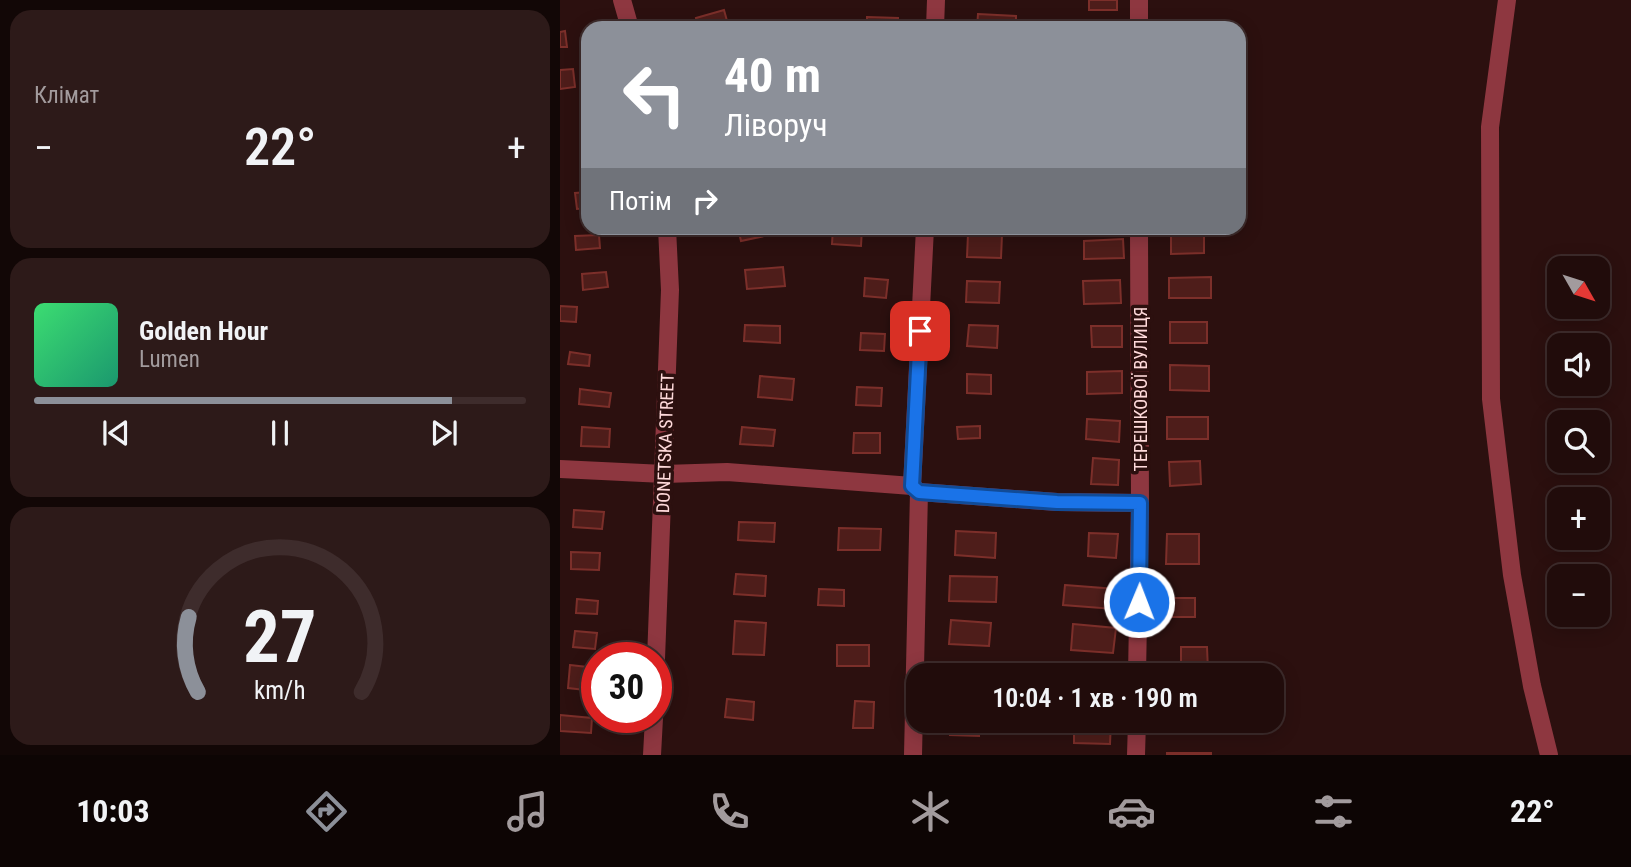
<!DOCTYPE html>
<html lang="uk">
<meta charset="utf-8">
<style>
:root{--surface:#210c0b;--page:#2d1a19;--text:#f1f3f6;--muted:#a29b9d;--line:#3e2c2c;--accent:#8c9099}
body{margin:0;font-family:"Roboto Condensed",sans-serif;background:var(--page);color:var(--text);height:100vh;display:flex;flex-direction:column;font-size:26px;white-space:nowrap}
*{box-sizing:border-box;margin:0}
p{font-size:23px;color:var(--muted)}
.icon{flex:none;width:38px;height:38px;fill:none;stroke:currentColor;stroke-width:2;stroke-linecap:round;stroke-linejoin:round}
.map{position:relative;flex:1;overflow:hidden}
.details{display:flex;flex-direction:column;gap:10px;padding:10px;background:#120706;width:560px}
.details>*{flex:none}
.banner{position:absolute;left:21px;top:21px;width:665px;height:214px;border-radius:21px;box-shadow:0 4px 18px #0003,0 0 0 2px var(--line);background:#8c9099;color:#fff;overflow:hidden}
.needle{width:46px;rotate:129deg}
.controls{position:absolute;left:987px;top:256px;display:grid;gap:14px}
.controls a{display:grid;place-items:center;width:63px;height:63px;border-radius:14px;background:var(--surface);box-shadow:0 4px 18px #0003,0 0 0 2px var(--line);font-size:35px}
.speed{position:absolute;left:21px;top:642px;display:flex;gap:14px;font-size:35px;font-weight:700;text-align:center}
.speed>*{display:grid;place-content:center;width:91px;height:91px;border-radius:50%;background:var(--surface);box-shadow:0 4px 18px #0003,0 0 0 2px var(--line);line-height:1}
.speed .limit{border:10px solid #d22;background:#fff;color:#111}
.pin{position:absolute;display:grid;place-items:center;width:60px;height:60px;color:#fff;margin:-30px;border-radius:14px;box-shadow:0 4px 10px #0006}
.me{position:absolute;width:77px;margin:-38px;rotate:1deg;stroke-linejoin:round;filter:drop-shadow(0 0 5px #0008)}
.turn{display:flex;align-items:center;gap:24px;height:147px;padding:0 28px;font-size:32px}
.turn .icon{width:91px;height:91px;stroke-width:2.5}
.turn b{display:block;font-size:49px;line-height:60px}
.then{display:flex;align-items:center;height:66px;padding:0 28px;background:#0003;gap:14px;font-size:26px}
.big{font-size:52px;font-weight:600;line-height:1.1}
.details .card{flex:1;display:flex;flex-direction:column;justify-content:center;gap:10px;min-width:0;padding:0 24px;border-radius:21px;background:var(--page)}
.details .dial{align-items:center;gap:0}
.dial svg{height:182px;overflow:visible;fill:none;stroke:var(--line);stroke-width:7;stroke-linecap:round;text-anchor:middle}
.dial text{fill:var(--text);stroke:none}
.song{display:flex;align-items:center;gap:21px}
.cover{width:84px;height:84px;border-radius:10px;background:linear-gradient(135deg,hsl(140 70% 55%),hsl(160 70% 35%))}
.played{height:7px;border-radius:4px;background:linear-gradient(90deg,var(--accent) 85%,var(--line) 85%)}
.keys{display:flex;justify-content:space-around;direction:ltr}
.heat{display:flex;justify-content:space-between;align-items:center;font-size:38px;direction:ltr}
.trip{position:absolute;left:346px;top:663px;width:378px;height:70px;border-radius:21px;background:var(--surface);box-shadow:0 4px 18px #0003,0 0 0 2px var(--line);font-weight:600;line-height:70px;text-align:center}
.tab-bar{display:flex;height:112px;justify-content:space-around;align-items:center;background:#0d0504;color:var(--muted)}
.tab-bar .icon{width:49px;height:49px}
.tab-bar .current{color:var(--accent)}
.tab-bar b{font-size:32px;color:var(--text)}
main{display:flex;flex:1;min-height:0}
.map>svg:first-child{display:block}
.building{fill:#4e1d1a;stroke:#7c2f2a;stroke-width:2}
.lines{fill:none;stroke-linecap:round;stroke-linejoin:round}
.minor{stroke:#8e3740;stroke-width:18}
.route-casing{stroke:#114b97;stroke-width:18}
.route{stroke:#1a73e8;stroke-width:12}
.labels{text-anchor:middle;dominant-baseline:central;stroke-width:7;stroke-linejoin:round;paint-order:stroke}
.street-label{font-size:18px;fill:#ffdadb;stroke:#2c100f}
</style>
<main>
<section class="details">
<div class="card"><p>Клімат</p>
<div class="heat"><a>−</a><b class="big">22°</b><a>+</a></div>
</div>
<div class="card">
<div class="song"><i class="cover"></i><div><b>Golden Hour</b><p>Lumen</p></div></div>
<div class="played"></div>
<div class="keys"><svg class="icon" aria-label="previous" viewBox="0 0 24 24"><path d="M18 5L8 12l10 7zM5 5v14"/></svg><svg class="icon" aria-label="pause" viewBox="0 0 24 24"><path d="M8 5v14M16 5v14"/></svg><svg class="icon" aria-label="next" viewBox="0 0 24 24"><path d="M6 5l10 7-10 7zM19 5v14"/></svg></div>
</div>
<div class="card dial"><svg viewBox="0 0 100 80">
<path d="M14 69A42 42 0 1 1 86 69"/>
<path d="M14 69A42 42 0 0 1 10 36" stroke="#8c9099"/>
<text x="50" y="56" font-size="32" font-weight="700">27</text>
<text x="50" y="72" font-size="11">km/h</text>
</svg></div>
</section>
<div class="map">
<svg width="1071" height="755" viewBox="0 0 1071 755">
<rect width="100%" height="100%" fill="#2c100f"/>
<path class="building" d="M529 0H557V10H529Z
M164 10 169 28H138L136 18Z
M418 14 456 16V28H417Z
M307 17 338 18V28H307Z
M605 22 657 23V28H605Z
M5 31 7 47H0V32Z
M13 69 15 87 0 89V70Z
M28 192V208L17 209 15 193Z
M178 228H213L214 234 181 241Z
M273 228H302L301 246 272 244Z
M611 228H644V253L611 254Z
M408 234 442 235 441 258 407 257Z
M39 235 40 248 16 250 15 236Z
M563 239 564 258 524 259V241Z
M223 267 225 286 187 289 185 270Z
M46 272 48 287 23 290 22 274Z
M651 277V298H609V278Z
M305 278 328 280 326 298 304 296Z
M560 280 561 303 524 304 523 281Z
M407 281 440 282 439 303 406 302Z
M0 306 17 307 16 322 0 321Z
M610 322H647V343H610Z
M185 325 220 326V343L184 341Z
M409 325 438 326 437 348 407 346Z
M531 326H562V347H532Z
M301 333 325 334 324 351 300 350Z
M10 352 30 355 29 366 8 364Z
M610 365 649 366V391L610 390Z
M562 371V393L527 394V372Z
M407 374 431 375V394L407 393Z
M200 376 234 379 232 400 198 397Z
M297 387 322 388 321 406 296 405Z
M20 389 51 393 49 407 19 404Z
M607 417H648V439H607Z
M527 419 560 421 559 442 526 439Z
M420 426V438L398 439 397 427Z
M22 427 50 429 49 447 21 446Z
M182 427 215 430 213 446 180 444Z
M294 433H320V453H293Z
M533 458 559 460 558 485 531 484Z
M640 461 641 484 610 486 609 462Z
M14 510 44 512 42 529 13 527Z
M179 522 215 523 214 542 178 540Z
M279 528 321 529 320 550H278Z
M396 531 436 533 435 558 395 555Z
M529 533 558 534 556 558 528 556Z
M607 534H639V564H606Z
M11 552 40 553 39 570 11 569Z
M176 574 206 576 205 596 174 594Z
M390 576 437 577 436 602 389 601Z
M505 585 556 589 554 609 503 605Z
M259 589 284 590V606L258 605Z
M604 598H635V617H604Z
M17 599 38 601 37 614 16 613Z
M391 620 431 623 429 646 389 644Z
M175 621 206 623 204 655 173 654Z
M513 624 556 628 553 653 511 650Z
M15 631 37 633 35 649 13 647Z
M277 645H309V666H277Z
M621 647H647L648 671 621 672Z
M10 665 36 668 34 691 8 688Z
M393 670 426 672 425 676H392Z
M167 699 194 702 193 720 165 717Z
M295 701 314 702 313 728H293Z
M0 715 32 718 31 733 0 731Z
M391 721H419V736L390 735Z
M514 721H551L550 744 514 743Z
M623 721H650V724H623Z
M607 753H651V755H607Z"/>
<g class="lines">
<path class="minor" d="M62 0 70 28
M579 0V28
M947 0 930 127 931 399 952 575 972 686 989 755
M375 28 376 0
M0 469 104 474 167 472 352 486
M359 492 497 502 580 503
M96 659 110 290 107 228
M577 676 580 503 579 228
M92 755 94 718
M353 755 359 492 352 486 365 228
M576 755 577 721"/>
</g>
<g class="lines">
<g class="route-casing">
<path id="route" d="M360 331 352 486 359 492 497 502 580 503 579 602"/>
</g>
<use href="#route" class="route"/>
</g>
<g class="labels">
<g class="street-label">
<text transform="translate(580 389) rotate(-90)">ТЕРЕШКОВОЇ ВУЛИЦЯ</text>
<text transform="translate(105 443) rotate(-88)">DONETSKA STREET</text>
</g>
</g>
</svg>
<div class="controls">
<a><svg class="needle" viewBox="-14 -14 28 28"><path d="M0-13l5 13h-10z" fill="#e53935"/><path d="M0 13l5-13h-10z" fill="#a29b9d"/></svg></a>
<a><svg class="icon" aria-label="sound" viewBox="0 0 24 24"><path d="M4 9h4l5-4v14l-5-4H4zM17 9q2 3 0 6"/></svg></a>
<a><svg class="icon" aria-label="search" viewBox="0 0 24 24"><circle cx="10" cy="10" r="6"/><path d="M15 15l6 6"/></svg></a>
<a>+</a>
<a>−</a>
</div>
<div class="speed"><div class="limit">30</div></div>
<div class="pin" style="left:360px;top:331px;background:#d93025"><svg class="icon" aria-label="arrive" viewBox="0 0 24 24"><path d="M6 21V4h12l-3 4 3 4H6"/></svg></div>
<svg class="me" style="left:579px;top:602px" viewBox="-20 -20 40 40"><circle r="17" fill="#1a73e8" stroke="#fff" stroke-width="3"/><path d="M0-11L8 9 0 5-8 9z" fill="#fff"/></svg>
<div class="trip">10:04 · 1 хв · 190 m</div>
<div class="banner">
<div class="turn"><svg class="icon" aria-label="left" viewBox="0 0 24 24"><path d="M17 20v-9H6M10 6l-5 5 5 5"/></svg><div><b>40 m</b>Ліворуч</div></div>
<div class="then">Потім<svg class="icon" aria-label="right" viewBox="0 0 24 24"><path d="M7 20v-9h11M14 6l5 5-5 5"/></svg></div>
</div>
</div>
</main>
<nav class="tab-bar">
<b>10:03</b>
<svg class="icon current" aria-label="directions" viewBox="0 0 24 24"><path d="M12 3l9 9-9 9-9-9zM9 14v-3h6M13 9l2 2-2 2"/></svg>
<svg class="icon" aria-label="music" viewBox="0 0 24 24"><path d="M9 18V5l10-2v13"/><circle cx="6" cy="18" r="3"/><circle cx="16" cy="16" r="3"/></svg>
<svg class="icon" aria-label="phone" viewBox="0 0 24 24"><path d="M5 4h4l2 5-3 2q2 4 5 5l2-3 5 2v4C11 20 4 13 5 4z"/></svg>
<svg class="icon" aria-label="climate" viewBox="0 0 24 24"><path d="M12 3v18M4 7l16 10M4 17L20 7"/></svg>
<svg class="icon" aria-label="car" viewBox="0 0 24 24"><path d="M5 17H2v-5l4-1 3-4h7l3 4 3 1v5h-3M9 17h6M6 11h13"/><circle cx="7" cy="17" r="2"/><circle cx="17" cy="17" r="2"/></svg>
<svg class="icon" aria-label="filters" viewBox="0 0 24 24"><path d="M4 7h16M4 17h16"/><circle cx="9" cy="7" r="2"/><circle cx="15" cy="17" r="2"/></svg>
<b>22°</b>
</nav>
